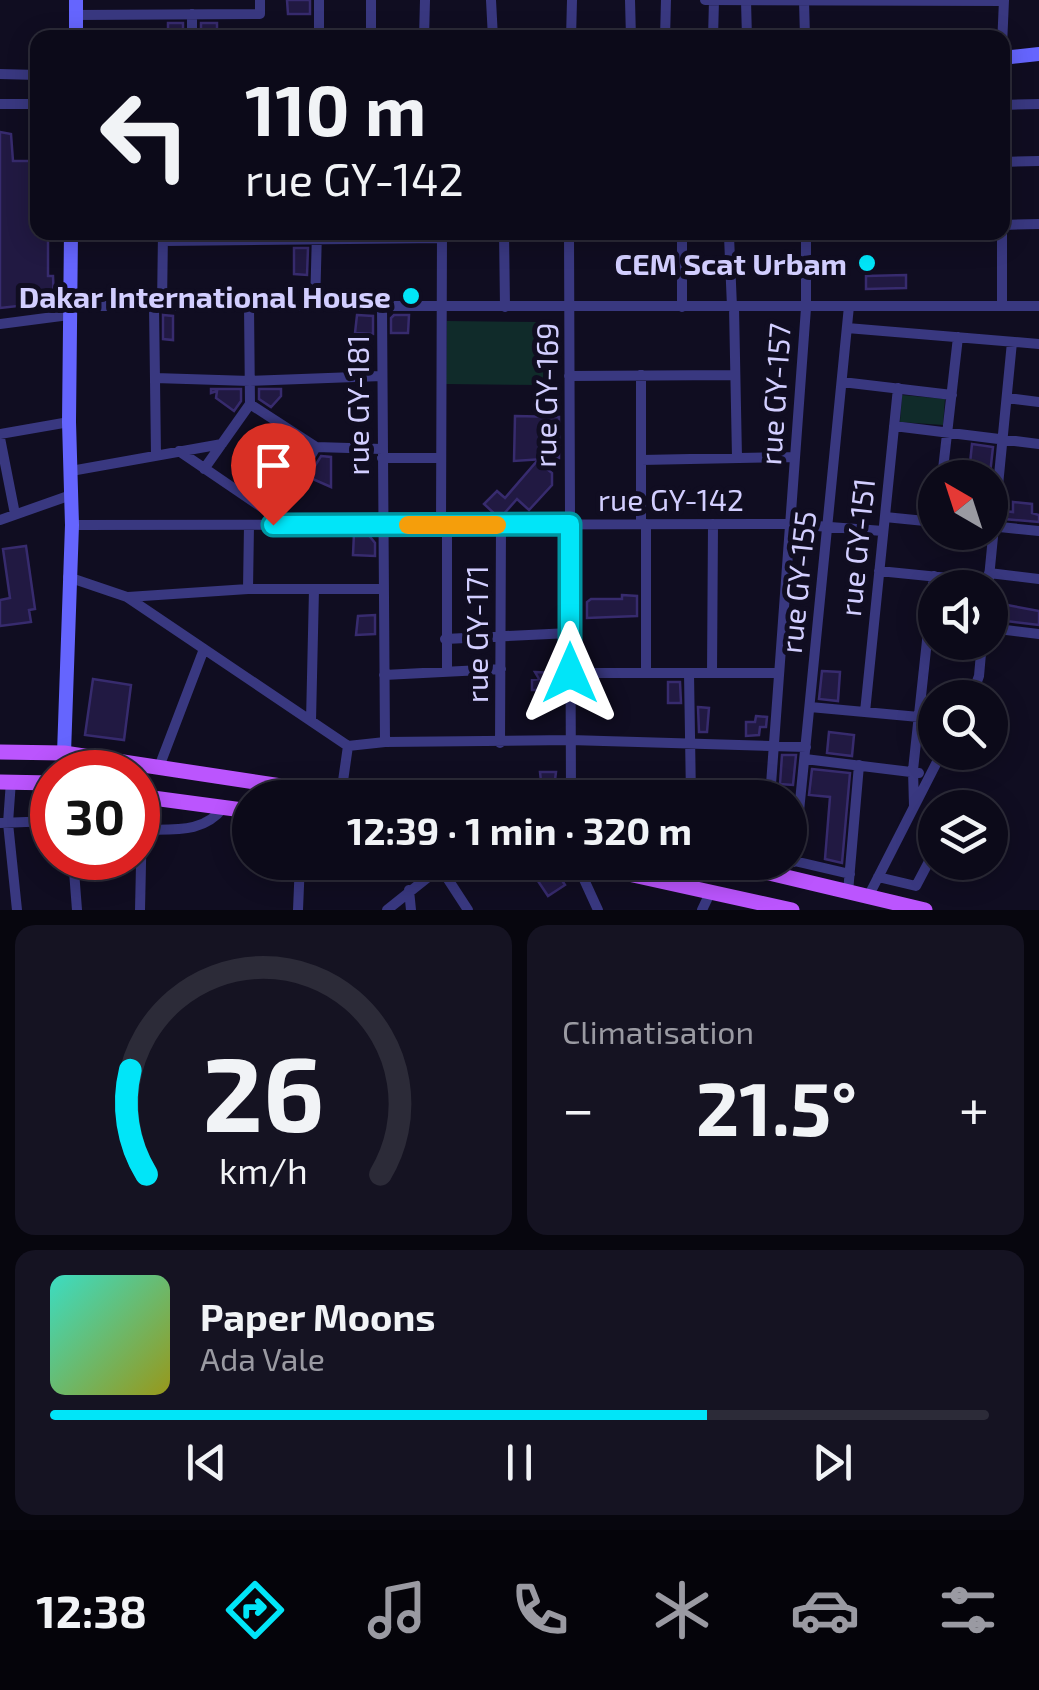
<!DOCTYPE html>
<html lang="fr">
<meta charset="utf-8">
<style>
:root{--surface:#0c0a19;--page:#151322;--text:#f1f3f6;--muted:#9a9aa2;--line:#2c2b38;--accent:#01e5f8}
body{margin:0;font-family:"Exo 2",sans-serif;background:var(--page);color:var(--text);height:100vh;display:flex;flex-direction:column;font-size:38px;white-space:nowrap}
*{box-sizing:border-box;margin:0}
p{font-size:32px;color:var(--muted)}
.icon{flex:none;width:55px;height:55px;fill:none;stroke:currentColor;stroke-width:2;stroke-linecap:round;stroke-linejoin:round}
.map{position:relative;height:910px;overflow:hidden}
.drawer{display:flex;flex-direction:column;gap:15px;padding:15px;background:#07060e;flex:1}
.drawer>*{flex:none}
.banner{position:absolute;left:30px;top:30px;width:980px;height:210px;border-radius:20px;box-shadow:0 5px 25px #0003,0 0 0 2px var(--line);background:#0c0a19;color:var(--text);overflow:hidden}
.needle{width:65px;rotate:321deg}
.buttons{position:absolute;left:918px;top:460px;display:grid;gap:20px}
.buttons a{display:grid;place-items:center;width:90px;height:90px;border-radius:50%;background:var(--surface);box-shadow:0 5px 25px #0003,0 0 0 2px var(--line);font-size:50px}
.speed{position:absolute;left:30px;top:750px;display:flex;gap:20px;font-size:50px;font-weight:700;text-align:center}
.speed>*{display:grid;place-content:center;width:130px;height:130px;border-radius:50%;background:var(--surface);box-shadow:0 5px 25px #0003,0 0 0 2px var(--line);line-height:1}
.speed .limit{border:15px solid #d22;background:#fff;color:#111}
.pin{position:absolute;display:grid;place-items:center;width:85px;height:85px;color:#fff;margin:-102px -42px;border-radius:50% 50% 50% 0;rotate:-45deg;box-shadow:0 0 10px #0007}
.pin .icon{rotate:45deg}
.me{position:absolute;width:110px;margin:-55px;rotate:0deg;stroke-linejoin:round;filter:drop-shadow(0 0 8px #0008)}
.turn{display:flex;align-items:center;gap:35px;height:210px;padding:0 50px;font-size:45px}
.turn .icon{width:130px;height:130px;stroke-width:2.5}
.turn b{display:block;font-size:70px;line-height:85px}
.big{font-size:75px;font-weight:700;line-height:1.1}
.drawer .card{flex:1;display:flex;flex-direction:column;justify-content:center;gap:15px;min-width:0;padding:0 35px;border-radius:20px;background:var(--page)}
.drawer .dial{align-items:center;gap:0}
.dial svg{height:260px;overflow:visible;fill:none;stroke:var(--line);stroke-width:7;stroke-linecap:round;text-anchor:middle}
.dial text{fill:var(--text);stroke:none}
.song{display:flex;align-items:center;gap:30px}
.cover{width:120px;height:120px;border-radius:15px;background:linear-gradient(135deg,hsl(170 70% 55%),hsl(60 70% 35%))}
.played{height:10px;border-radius:5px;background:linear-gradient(90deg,var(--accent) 70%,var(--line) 70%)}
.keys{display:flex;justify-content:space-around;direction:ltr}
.heat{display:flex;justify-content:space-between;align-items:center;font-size:55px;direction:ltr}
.drawer .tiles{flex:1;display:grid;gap:15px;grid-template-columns:1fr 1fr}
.card:last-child{grid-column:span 2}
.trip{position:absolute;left:232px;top:780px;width:575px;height:100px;border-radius:50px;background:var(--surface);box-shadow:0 5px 25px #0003,0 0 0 2px var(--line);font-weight:700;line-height:100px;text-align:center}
.menu{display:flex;height:160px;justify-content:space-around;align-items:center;background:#05040a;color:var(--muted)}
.menu .icon{width:70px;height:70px}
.menu .selected{color:var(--accent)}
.menu b{font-size:45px;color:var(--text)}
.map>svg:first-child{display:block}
.green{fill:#102b2a}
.building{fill:#211942;stroke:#372b6e;stroke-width:2.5}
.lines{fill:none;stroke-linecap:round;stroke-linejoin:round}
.street{stroke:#393880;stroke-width:10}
.secondary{stroke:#6565fe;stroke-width:14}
.primary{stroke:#bb55fe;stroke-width:15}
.route-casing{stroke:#0195a1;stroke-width:25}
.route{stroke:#01e5f8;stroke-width:18}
.slow{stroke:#f59e0b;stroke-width:18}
.poi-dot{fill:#01e5f8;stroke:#100d21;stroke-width:4}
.labels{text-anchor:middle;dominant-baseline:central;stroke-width:10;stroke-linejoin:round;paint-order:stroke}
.poi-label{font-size:30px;font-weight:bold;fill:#d2ceff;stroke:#100d21;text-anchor:end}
.street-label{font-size:30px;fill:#d2ceff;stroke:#100d21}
</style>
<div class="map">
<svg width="1039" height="910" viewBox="0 0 1039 910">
<rect width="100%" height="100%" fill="#100d21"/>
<path class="green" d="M447 321 544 322 543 385 446 384Z
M902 395 945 399 943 425 900 422Z"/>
<path class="building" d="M287 0H310V14H288Z
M168 23H183V38H168Z
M201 23H217V38H201Z
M0 132 11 134 13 161H38V232H48V276H53L54 302 0 308Z
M294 248H308L307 275 294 274Z
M906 275V288L866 289V276Z
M163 315 173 316V340L163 339Z
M357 315 373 316V334L355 333Z
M394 315H409L408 333H391V318Z
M211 389H241V401L234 411 216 398 217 391 211 393Z
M259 389H281V396L271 407 259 399Z
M515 416 559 417V458L514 461Z
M972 444 993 447 990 474 969 473Z
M321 456 331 457V487L308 477Z
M537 461 552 473V485L529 510 517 499 502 516H497L484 504 497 491 505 498Z
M1013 502 1032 504V513L1039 515V522L1004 519V511L1013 512Z
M354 533H367L375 543V556L353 555Z
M26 546 35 609 29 610 31 622 0 626V600L10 598 3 549Z
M622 595 637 596V616L587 618V602L591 599H622Z
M991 602 1039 611V625L990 619Z
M375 615V634L356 635 358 616Z
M822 671 840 672 838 701 819 699Z
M535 672 554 673 553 690H532V680L539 679Z
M93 679 131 685 124 740 85 735Z
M668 682H680L681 703H668Z
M698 707 709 708 707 732H699Z
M756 716 767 717 766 727H760L759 735 746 736V722H755Z
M829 732 854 735 852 756 827 753Z
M782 755H796L793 785 780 784Z
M812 769 850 773 842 863 825 859 830 797 809 795Z
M540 772H556L553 796 532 793 530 780 541 781Z
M536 863 552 865 565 885 548 896 528 866Z"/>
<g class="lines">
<path class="street" d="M319 0V38
M491 0 493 38
M630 0 631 38
M705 0 1004 1
M804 0 805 38
M746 1 747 38
M192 14V38
M76 15 260 14V0
M371 38V0
M424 38 425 0
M571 38 572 0
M665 38 666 0
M713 38 714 0
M1002 46 1004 0
M0 74 38 75
M0 104H38
M1002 105 1039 104
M1002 162 1039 161
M1002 225 1039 224
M504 232 505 307
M569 232 571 798
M682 233V307
M729 236 732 307
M569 237 806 236
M163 241 442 238
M69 306H1039
M154 306 156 455
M162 306 163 232
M315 306 317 232
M1002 306V232
M382 307 385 742
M734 307 737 458
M0 324 69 315
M847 328 1039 344
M641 375V524
M569 376 735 375
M155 378 250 381 382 376
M842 382 952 395
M1007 398 1039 402
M250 404 316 447 382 449
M894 426 1039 444
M0 434 69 422
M0 438 15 514
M179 451 273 515
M382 458H439
M641 460 795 457
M204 469 250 404 249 306
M71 471 222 444
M942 478 958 337
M885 517 935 522
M273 519 316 447
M0 520 71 495
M72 525 790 524 883 531
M441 525 442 232
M990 526 1039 531
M879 571 988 582
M989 573 1039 579
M68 577 127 597 348 746
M988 588 1012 342
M248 589 249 525
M128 597 248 589H383
M990 628 1039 634
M445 639 570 633
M447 671V525
M570 673H778
M646 673V524
M689 673 691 798
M712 673 713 524
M384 675 501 669
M971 698 979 676 982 642
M810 707 919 717
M865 712 898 388
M311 721 314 589
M500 743 501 525
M348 746 385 742 570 740 806 747
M805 759 919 773
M159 767 204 649
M11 781 8 823 17 910
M341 795 348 746
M770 798 806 308V232
M914 806 913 770 934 576
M0 823 52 821
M142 830C174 829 203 834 224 807
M73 858 77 910
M790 860 850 874
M576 862 598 910
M794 862 849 306
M440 867 468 910
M878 877 916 886 935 850
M409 890 411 910
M848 892 859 765
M868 897 942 752
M140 910 142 818 146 797
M298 910 300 862
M387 910 447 862
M702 910 711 891"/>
<path class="secondary" d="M76 0V38
M1002 58 1039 54
M64 753 72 525 69 422 71 232"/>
<path class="primary" d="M0 752 64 753 361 798
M0 782 52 783
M138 796 250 811
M574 862 792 910
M723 862 925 910"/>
</g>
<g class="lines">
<g class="route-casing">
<path id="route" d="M273 525 570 524V673"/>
</g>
<use href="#route" class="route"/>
<path class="slow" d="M408 525H497"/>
</g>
<g class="poi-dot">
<circle cx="867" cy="263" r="10"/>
<circle cx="411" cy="296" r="10"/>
</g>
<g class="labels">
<g class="poi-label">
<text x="847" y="263">CEM Scat Urbam</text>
<text x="391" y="296">Dakar International House</text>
</g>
<g class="street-label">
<text transform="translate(774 394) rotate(-86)">rue GY-157</text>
<text transform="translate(545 395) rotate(-89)">rue GY-169</text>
<text transform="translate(357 405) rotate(-90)">rue GY-181</text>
<text x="671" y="499">rue GY-142</text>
<text transform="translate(856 547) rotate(-84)">rue GY-151</text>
<text transform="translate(797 582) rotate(-84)">rue GY-155</text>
<text transform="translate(476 634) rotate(-90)">rue GY-171</text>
</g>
</g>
</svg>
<div class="buttons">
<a><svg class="needle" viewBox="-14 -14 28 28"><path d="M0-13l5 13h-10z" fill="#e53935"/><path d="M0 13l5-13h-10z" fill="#9a9aa2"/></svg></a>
<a><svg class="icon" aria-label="sound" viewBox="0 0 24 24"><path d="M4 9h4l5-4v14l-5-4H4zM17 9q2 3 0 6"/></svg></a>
<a><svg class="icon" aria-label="search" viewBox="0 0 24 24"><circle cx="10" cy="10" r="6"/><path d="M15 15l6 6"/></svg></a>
<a><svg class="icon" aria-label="layers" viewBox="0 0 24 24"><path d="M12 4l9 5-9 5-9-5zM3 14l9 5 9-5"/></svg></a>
</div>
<div class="speed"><div class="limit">30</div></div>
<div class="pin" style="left:273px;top:525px;background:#d93025"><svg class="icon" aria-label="arrive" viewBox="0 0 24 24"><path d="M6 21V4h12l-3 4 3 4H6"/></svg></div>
<svg class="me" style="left:570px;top:673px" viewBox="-20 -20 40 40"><path d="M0-17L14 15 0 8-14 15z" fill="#01e5f8" stroke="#fff" stroke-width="4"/></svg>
<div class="trip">12:39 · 1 min · 320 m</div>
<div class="banner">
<div class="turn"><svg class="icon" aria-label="left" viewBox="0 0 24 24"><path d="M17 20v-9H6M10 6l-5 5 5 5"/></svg><div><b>110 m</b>rue GY-142</div></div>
</div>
</div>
<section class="drawer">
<div class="tiles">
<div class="card dial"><svg viewBox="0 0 100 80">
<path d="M14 69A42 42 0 1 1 86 69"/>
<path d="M14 69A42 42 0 0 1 9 37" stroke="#01e5f8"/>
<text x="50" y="56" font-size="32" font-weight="700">26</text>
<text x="50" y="72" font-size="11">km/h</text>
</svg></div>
<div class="card"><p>Climatisation</p>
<div class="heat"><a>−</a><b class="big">21.5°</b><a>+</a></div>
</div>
<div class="card">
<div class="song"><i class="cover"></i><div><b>Paper Moons</b><p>Ada Vale</p></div></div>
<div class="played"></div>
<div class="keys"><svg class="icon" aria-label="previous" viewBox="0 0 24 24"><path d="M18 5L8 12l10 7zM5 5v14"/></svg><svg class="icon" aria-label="pause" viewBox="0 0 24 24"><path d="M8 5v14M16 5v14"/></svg><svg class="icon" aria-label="next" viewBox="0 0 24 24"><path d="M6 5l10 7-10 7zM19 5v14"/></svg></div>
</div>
</div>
</section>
<nav class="menu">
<b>12:38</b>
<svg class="icon selected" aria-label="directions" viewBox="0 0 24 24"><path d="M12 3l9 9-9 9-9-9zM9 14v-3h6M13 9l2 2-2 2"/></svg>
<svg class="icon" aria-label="music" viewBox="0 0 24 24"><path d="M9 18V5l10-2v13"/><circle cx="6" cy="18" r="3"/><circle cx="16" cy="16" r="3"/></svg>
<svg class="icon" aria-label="phone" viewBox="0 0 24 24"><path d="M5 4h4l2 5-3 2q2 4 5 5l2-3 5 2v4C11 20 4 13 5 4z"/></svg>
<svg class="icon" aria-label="climate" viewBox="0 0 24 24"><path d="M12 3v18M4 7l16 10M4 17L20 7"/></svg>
<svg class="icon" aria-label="car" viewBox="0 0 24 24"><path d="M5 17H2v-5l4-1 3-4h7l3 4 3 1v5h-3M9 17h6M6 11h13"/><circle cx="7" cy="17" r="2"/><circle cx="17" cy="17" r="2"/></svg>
<svg class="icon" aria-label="filters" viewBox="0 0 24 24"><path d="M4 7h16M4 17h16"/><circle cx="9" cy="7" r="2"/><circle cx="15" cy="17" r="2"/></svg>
</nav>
